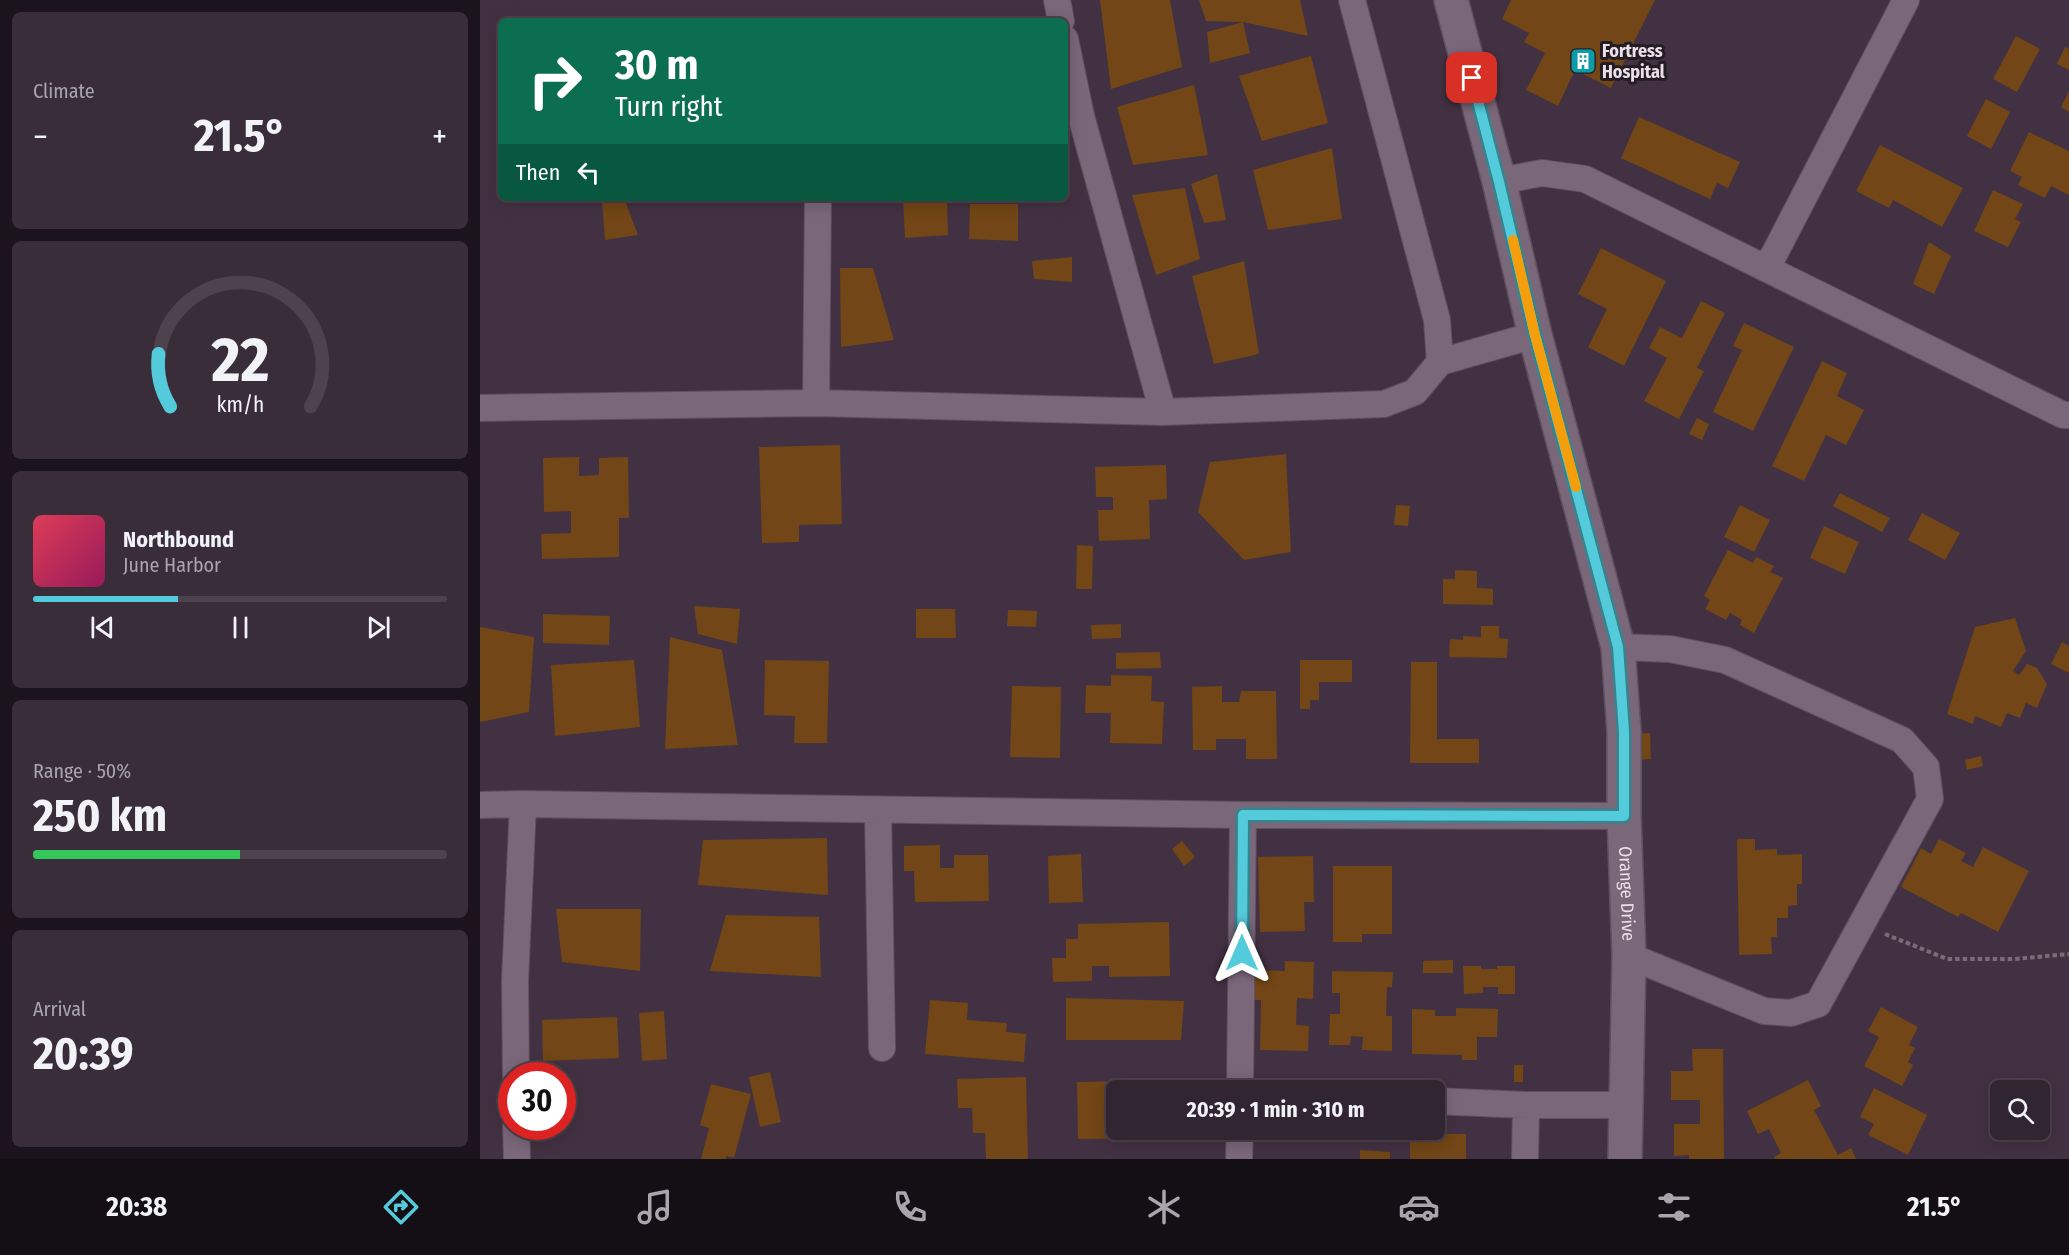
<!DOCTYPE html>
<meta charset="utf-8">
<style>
:root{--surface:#322532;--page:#3a2d3a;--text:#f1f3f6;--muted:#a8a5ac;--line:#4d424d;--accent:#53cbda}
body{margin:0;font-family:"Fira Sans Condensed",sans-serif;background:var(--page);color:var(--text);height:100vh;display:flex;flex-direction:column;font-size:22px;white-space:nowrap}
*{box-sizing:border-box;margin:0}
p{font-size:20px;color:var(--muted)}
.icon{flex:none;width:33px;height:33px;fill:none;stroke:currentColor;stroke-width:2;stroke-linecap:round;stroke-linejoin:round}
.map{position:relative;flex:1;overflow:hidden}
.sheet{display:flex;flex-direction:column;gap:12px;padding:12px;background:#1c141c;width:480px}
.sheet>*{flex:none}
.banner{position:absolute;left:18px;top:18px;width:570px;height:183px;border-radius:9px;box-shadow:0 3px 15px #0003,0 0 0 2px var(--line);background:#0b6e4f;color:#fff;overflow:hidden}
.controls{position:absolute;left:1510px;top:1080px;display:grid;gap:12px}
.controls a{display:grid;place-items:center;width:60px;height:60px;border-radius:9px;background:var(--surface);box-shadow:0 3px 15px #0003,0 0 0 2px var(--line);font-size:30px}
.speed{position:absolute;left:18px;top:1062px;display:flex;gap:12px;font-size:30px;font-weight:700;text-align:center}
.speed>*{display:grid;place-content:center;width:78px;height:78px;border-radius:50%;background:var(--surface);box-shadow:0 3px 15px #0003,0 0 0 2px var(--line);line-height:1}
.speed .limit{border:9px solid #d22;background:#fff;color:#111}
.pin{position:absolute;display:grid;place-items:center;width:51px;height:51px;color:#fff;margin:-26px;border-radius:12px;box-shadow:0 3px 9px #0006}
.me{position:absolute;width:66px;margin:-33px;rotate:0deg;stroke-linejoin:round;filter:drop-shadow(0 0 4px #0008)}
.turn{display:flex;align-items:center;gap:21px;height:126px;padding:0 18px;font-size:27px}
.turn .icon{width:78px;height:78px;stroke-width:2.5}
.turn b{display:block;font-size:42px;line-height:51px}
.then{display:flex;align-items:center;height:57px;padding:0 18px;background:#0003;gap:12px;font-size:22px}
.big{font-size:45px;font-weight:700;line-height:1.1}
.sheet .tile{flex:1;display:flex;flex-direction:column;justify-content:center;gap:9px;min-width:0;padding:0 21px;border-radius:9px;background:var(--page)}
.sheet .dial{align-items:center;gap:0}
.dial svg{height:156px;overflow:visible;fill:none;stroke:var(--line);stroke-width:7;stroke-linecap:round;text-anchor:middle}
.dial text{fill:var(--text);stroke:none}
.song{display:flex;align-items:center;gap:18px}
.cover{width:72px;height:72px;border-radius:9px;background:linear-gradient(135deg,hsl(350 70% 55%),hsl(330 70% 35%))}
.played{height:6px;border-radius:3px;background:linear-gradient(90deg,var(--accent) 35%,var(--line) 35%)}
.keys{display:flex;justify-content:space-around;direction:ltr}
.heat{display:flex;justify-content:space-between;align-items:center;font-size:33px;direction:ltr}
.charge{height:9px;border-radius:4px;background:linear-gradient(90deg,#34c759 50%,var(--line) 0)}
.trip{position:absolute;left:626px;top:1080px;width:339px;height:60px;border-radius:9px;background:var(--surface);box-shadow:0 3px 15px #0003,0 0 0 2px var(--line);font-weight:700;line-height:60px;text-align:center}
.tabs{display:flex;height:96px;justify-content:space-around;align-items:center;background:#140f14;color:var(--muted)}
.tabs .icon{width:42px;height:42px}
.tabs .selected{color:var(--accent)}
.tabs b{font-size:27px;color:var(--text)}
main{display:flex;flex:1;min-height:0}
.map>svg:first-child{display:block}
.building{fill:#724616}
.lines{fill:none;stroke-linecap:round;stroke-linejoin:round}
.minor-casing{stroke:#5f505e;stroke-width:28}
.tertiary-casing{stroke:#5f505e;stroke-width:36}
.path{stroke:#7b6c7a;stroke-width:4;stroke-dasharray:4.5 3;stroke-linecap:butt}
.minor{stroke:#7a677a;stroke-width:26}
.tertiary{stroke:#7a677a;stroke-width:33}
.route-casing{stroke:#36848e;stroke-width:15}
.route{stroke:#53cbda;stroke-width:10}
.slow{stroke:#f59e0b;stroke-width:10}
.labels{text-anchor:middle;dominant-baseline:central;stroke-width:6;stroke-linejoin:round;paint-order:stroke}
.poi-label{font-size:18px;font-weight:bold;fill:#ebe0ea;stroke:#241c23;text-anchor:start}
.street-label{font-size:18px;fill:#ebe0ea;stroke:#241c23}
</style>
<main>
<section class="sheet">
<div class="tile"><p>Climate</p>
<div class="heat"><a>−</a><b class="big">21.5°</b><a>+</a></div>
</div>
<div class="tile dial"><svg viewBox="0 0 100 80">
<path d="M14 69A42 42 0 1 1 86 69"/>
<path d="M14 69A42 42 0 0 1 8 42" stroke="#53cbda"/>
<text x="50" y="56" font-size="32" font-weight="700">22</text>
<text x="50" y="72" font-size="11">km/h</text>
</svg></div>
<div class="tile">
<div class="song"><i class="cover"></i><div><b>Northbound</b><p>June Harbor</p></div></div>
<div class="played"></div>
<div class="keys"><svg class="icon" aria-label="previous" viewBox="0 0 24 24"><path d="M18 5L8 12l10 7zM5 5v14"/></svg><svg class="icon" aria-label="pause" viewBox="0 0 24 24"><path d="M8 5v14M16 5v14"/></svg><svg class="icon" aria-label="next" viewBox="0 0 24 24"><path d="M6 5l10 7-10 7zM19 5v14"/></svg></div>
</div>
<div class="tile"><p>Range · 50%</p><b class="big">250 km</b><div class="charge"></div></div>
<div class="tile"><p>Arrival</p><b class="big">20:39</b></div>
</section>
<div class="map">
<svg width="1589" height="1159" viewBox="0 0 1589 1159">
<rect width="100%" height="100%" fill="#423142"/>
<path class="building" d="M620 0H690L702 67 631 89Z
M719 0H820L828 36 763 22 726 21Z
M1031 0H1175L1131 88 1095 70 1078 106 1046 90 1065 53 1044 42 1049 33 1022 19Z
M763 22 770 53 730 63 727 32Z
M1536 36 1560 49 1537 92 1513 79Z
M1585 47 1589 49V70L1577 64Z
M831 56 848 123 782 141 759 76Z
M714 85 728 155 653 165 637 107Z
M1589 91V112L1581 107Z
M1506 99 1530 112 1511 149 1487 136Z
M1159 117 1260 162 1248 188 1237 183 1230 199 1141 158Z
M1549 132 1589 151V195L1571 186 1565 198 1538 185 1542 177 1530 171Z
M1400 145 1483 188 1462 227 1413 200 1409 208 1376 191Z
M852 148 862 219 788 230 773 170Z
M737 174 746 220 724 223 711 184Z
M705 188 720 259 676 275 652 195Z
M1513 190 1543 204 1535 219 1541 222 1528 247 1494 231Z
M144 198 158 235 125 240 122 201Z
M423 198H467L468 235 425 238Z
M490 204H538V241L489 239Z
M1449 242 1471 256 1454 294 1433 284Z
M1121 248 1186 281 1144 366 1108 347 1127 309 1098 294Z
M592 257V282L554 279 552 261Z
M764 261 779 354 734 364 712 276Z
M360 268H393L414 340 361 347Z
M1221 301 1245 313 1217 368 1224 371 1199 419 1164 401 1187 358 1169 348 1180 327 1202 338Z
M1264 323 1314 347 1273 431 1233 412 1262 350 1253 346Z
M1342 361 1367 373 1357 396 1384 410 1366 445 1346 435 1324 481 1292 466Z
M1217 418 1229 424 1222 440 1209 434Z
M360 445 362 524 319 525V542L282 543 279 447Z
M806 454 811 552 764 560 718 512 730 462Z
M99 457V476L119 475V458L148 457 149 518H139V557L62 559 61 534 91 533V511L64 512 63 458Z
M686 465 687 499 669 500 670 539 619 541 618 510H633V497H616L615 467Z
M1360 493 1410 518 1402 532 1353 506Z
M916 505 930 506 928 526 914 525Z
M1260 505 1290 520 1274 552 1244 537Z
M1442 513 1480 533 1465 560 1428 540Z
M1344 526 1379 542 1365 574 1330 558Z
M597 545 613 546 612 589H596Z
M1248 550 1273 563 1276 557 1294 566 1290 572 1303 578 1274 633 1260 625 1262 620 1250 613 1246 620 1225 609 1230 600 1224 596Z
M975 570 997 571V588L1013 589V605L963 604V579H975Z
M214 606 260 609 257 644 218 634Z
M436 609H475L476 638H436Z
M528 610 557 611 556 627 527 626Z
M63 614 130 616 129 645 63 643Z
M1535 618 1546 651 1533 671 1539 675 1547 664 1557 668 1567 684 1557 708 1546 703 1540 718 1527 713 1521 727 1495 716 1493 724 1467 714 1495 627Z
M641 624V638L612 639 611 625Z
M1001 626H1019V638L1028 639 1027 658 969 657 970 639 983 640V636L1001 637Z
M0 627 54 637 49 712 0 722Z
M190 637 242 650 258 745 185 749Z
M1582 642 1589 646V673L1571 664Z
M680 652 681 668 636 669V653Z
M154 660 160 727 75 736 71 665Z
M285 660 349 661 347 743H314L315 716 284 715Z
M820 660H872V682H839V700H830V709H820Z
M931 662H957V739H999V763H930Z
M631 675 672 676 671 701 684 702 682 744 630 743 631 713H605L606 685 631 686Z
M532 686 581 687 580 758 530 757Z
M742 686V702H759L761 691H796L797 759H766V739H736V750H713L712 687Z
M1170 733 1171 759 1155 760 1154 734Z
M1501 756 1503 766 1487 770 1485 760Z
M347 838 348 895 218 885 223 840Z
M1257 839H1275V850L1297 849V855L1322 854V884H1317V905L1308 906V918H1297V937H1291L1292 954 1259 955Z
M1459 839 1486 853 1481 861 1493 867 1503 847 1549 871 1518 932 1481 913 1478 917 1421 887 1441 848 1451 854Z
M702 841 715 857 704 866 692 849Z
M460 845V868H474V855H508L509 901 435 902 434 871H424V846Z
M601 854 603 902 569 903 568 856Z
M833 856 834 902H824L825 931 780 932 778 857Z
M853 866H912V934H882V942H853Z
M76 909H161L160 971 82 962Z
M246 915 339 917 341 977 230 971Z
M689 922 690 976 629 977V966H612V981L573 982 572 958H586V939H598V924Z
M973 960V973H943V961Z
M805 961 834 962 833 999 817 998 816 1025 829 1026 828 1051 780 1050 781 1000H773V970L805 971Z
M983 966H1001V969H1017V966H1035V994H1018V987H1003V993L984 994Z
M852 971 913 972 912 987H907L906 1016H912V1051L882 1050 883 1037 871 1036 870 1045H849L850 1014H860V993H852Z
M586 998 704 1001 701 1040H586Z
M450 1000 488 1003 487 1020 527 1023 526 1032 546 1034 544 1062 445 1054Z
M1401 1007 1438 1027 1429 1045 1435 1048 1428 1062 1433 1065 1422 1086 1384 1066 1399 1037 1388 1031Z
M976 1008 1018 1009 1017 1037H997V1060H982V1055L932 1054V1009L955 1010V1016H976Z
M184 1011 187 1059 162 1061 159 1013Z
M137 1017 139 1058 63 1061 62 1020Z
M1212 1049H1243L1244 1159H1209V1155L1194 1156V1124H1220V1100H1191V1071H1213Z
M1034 1065H1043V1082H1034Z
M290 1072 301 1122 280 1127 269 1077Z
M546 1077 548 1159H506L505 1133H493L492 1108H478L477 1079Z
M691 1080V1090H636V1130H692V1138L598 1139 597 1082Z
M1328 1080 1341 1106 1334 1110 1358 1155 1371 1148 1376 1159H1295L1294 1157 1301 1153 1289 1129 1278 1134 1267 1111Z
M231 1084 271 1094 254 1158 246 1156V1159H221L229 1128 220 1125Z
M1394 1088 1447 1115 1428 1155 1388 1135 1394 1124 1380 1117Z
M930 1134H986V1159H930Z
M880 1150 910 1152V1159H880Z"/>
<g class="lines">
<g class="minor-casing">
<path id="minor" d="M577 0 581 21
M585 39 601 116 683 412
M1019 181 1062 173 1105 179 1583 415H1589
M1287 268 1426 0
M960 362 1055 335
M336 403 338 198
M0 408 336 403 683 412 904 404 935 392 960 362 957 320 872 0
M1138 647 1190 649 1245 660 1422 740 1446 767 1450 799 1338 1004 1311 1013 1284 1011 1149 956
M0 805 43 804
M398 811 402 1048
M36 1076 35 981 43 804 763 815 1144 816
M760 1090 763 815
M954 1101 1046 1105H1145
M36 1126 37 1159
M759 1159 760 1130
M1045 1159 1046 1105"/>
</g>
<g class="tertiary-casing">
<g id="tertiary">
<path id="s1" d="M971 0 1019 181 1055 335 1138 647 1144 732V816L1149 956 1145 1159"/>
</g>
</g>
<path class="path" d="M1405 934 1467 959H1535L1589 954"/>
<use href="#minor" class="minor"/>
<use href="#tertiary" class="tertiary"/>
</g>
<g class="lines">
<g class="route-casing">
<path id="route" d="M762 953 763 815 1144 816V732L1138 647 1055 335 1019 182 992 78"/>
</g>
<use href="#route" class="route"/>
<path class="slow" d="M1033 240 1055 335 1096 487"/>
</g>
<defs>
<g id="building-square" transform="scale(1.35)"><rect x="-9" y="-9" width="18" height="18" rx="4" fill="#0f9aa8" stroke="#241c23"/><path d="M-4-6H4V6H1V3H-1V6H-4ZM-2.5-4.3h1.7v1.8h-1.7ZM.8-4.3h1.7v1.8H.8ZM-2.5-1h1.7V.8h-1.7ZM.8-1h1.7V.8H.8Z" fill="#fff"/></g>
</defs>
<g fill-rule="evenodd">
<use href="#building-square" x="1103" y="61"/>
</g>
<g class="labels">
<g class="poi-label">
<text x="1122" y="51">Fortress<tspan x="1122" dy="21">Hospital</tspan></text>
</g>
<g class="street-label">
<text stroke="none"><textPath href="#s1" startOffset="915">Orange Drive</textPath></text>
</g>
</g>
</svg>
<div class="controls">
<a><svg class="icon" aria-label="search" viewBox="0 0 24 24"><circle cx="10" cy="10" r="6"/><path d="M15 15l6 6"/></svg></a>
</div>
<div class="speed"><div class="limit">30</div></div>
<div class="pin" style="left:992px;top:78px;background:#d93025"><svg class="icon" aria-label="arrive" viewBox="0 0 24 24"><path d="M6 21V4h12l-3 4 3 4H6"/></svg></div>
<svg class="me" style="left:762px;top:953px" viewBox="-20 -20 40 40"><path d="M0-17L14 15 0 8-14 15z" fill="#53cbda" stroke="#fff" stroke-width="4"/></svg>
<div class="trip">20:39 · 1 min · 310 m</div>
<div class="banner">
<div class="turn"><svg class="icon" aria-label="right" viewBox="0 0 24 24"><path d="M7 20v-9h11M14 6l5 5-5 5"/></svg><div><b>30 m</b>Turn right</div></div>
<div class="then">Then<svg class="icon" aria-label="left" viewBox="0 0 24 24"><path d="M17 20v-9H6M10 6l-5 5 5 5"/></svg></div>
</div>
</div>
</main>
<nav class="tabs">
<b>20:38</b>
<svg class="icon selected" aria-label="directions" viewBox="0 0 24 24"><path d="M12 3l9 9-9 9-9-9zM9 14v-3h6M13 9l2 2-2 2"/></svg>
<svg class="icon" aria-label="music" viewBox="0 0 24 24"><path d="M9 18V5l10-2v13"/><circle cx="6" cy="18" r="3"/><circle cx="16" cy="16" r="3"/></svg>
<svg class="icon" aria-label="phone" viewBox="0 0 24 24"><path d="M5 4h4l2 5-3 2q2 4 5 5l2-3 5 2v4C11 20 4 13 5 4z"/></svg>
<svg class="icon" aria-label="climate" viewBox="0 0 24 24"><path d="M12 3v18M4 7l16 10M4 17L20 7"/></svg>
<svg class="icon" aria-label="car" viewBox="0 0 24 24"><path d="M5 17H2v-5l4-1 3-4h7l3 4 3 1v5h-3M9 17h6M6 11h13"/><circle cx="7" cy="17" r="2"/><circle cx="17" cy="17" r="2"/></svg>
<svg class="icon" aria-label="filters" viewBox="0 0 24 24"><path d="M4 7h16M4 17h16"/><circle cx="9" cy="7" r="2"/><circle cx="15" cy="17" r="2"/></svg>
<b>21.5°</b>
</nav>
